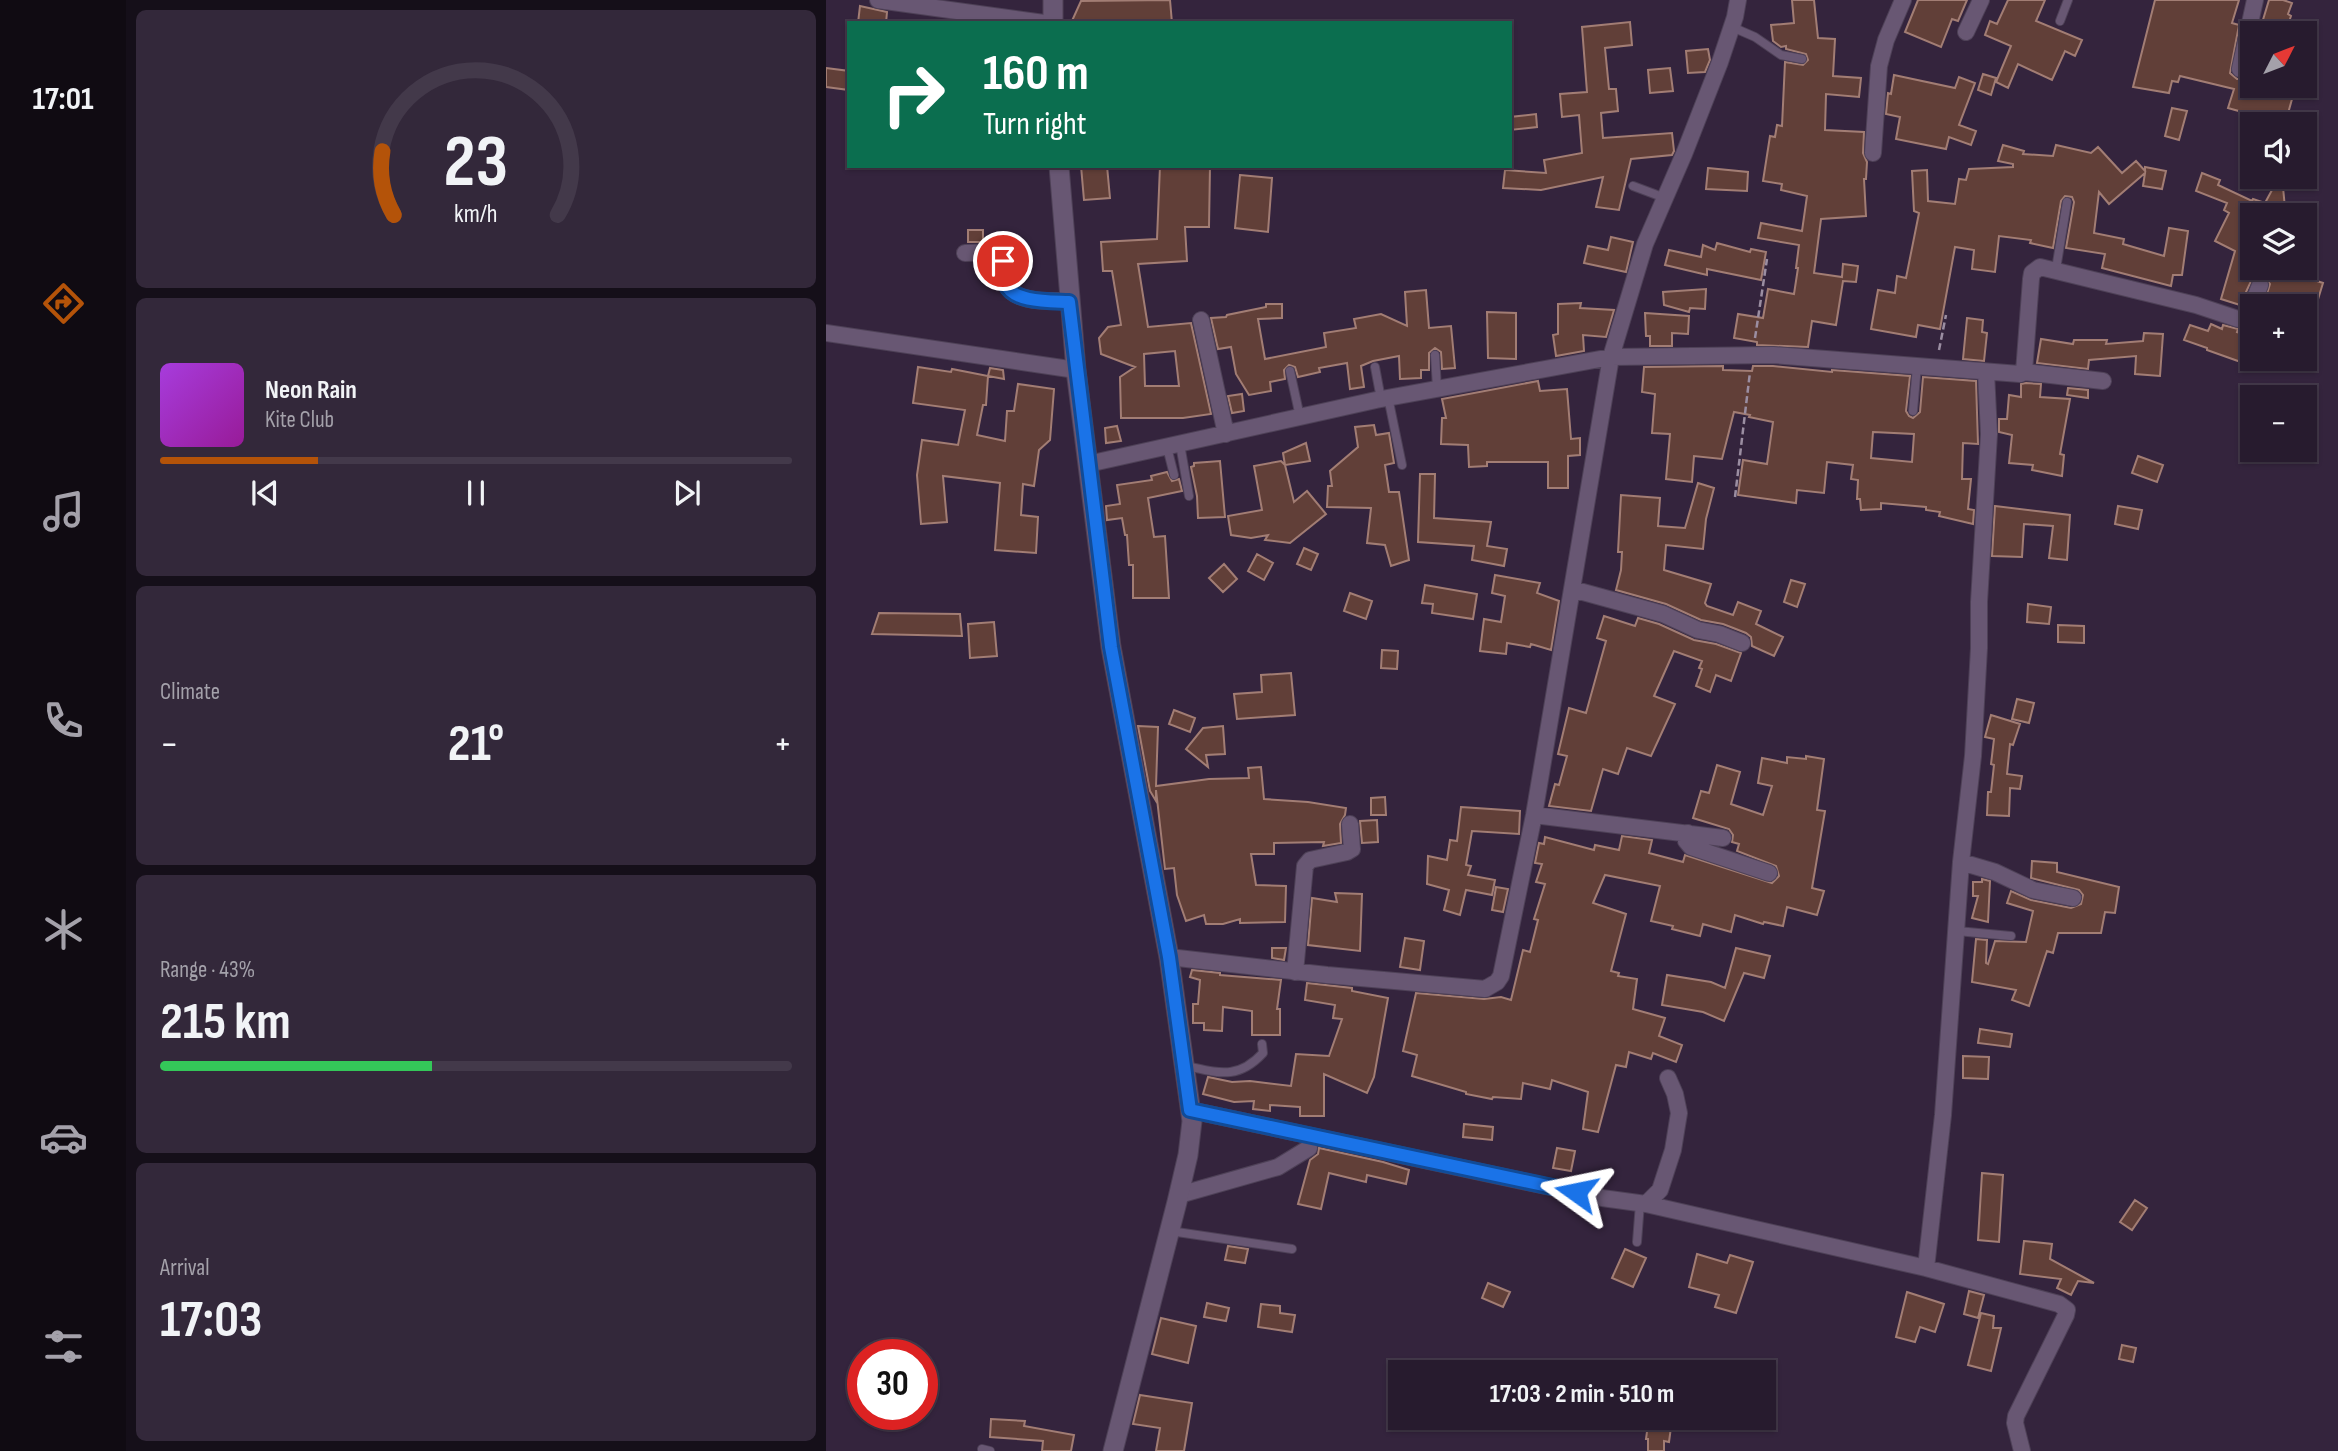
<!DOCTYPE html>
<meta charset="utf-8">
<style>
:root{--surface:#271b2e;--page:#33283a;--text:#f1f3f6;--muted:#a4a1aa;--line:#43394a;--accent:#b45309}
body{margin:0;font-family:"Sofia Sans Condensed",sans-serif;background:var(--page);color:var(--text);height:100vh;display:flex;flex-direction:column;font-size:26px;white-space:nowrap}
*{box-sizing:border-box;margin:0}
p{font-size:23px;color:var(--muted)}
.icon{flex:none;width:38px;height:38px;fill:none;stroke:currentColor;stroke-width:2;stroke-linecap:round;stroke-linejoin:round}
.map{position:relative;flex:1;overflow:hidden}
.drawer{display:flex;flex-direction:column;gap:10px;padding:10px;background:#150f19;width:700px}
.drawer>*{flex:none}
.top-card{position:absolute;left:21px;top:21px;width:665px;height:147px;border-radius:0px;box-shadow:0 2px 5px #0004,0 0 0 2px var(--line);background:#0b6e4f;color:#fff;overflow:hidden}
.needle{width:46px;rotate:48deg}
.fabs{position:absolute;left:1414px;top:21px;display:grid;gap:14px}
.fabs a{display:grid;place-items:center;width:77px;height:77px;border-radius:0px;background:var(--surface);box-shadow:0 2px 5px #0004,0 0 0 2px var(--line);font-size:35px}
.speed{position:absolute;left:21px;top:1339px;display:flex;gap:14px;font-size:35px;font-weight:700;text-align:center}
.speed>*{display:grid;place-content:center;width:91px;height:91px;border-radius:50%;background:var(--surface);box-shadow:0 2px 5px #0004,0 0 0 2px var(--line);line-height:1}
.speed .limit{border:10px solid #d22;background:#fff;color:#111}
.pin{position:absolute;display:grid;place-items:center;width:60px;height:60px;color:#fff;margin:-30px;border:4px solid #fff;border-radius:50%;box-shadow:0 2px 7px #0007}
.me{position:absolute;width:77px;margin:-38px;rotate:282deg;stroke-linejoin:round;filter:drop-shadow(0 0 5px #0008)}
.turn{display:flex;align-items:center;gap:24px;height:147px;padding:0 21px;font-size:32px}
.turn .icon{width:91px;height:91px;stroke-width:2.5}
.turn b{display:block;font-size:49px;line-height:60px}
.big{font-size:52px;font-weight:700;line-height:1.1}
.drawer .tile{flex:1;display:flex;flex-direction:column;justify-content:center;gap:10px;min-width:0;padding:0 24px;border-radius:10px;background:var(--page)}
.drawer .dial{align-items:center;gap:0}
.dial svg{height:182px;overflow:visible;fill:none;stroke:var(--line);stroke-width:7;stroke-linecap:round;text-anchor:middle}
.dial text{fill:var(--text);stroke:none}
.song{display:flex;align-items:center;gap:21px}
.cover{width:84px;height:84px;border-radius:10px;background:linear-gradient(135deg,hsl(280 70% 55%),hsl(300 70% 35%))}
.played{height:7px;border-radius:4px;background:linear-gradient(90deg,var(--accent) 25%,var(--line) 25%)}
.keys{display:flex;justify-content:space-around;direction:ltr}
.heat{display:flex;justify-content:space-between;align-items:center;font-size:38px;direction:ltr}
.charge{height:10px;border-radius:5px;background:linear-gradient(90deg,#34c759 43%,var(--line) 0)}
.trip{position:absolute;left:562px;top:1360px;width:388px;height:70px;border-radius:0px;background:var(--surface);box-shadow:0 2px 5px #0004,0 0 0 2px var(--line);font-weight:700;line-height:70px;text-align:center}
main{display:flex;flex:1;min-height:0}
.menu{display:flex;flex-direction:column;width:126px;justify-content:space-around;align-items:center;background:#100b12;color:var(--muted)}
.menu .icon{width:49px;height:49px}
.menu .selected{color:var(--accent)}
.menu b{font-size:32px;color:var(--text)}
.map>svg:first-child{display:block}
.building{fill:#613f38;stroke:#a27d74;stroke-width:2;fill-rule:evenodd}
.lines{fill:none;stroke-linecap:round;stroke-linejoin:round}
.service-casing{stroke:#4e4157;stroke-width:10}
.minor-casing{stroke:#4e4157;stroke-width:18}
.tertiary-casing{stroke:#4e4157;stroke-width:21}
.path{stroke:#9b8ea2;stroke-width:2.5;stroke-dasharray:7 3.5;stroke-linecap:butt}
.service{stroke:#685773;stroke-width:8}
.minor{stroke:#685773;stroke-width:16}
.tertiary{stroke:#685773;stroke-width:19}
.route-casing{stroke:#114b97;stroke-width:18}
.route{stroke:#1a73e8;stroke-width:12}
</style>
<main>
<nav class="menu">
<b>17:01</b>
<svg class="icon selected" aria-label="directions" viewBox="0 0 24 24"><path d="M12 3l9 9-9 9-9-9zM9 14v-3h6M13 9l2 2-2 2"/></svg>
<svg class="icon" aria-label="music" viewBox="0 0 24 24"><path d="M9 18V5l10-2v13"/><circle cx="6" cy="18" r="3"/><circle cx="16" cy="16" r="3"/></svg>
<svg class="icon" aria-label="phone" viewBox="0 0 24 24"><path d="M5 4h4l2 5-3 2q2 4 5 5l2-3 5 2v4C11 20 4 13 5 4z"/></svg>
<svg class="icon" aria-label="climate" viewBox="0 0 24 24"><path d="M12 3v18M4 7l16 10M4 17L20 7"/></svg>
<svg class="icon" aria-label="car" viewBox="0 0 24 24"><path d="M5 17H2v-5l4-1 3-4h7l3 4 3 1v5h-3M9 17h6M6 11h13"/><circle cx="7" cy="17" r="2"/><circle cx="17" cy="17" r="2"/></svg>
<svg class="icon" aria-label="filters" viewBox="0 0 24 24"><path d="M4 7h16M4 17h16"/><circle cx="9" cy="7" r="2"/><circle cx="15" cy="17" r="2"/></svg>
</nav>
<section class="drawer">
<div class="tile dial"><svg viewBox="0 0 100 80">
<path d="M14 69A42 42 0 1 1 86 69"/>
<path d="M14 69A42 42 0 0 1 9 41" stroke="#b45309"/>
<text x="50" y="56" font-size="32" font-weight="700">23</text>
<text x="50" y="72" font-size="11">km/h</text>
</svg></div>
<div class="tile">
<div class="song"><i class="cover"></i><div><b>Neon Rain</b><p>Kite Club</p></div></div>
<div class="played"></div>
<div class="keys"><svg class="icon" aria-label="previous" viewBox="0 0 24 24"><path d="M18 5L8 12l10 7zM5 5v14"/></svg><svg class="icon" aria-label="pause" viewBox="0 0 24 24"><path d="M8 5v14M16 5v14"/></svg><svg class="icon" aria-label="next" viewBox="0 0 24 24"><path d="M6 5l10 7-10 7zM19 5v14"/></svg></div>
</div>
<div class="tile"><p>Climate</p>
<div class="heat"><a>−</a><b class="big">21°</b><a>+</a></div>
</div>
<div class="tile"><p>Range · 43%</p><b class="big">215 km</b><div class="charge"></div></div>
<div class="tile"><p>Arrival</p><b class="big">17:03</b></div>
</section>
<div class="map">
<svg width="1512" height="1451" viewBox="0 0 1512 1451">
<rect width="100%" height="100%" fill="#34243d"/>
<path class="building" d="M344 0 346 23H245L255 1Z
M966 0H988L992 38 1009 39 1007 76 1035 78 1033 97 1000 94 999 130 1038 132 1037 153 1041 162 1040 179H1038L1040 216 995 219 988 273 1016 277 1017 264 1032 266 1030 282 1017 281 1010 325 986 321 982 347 931 345V342L908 338 912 314 937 318 942 289 968 294 972 268H970L973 245 932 238 935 223 976 231 981 196 955 190 956 184 937 181 944 136 949 137 951 125 956 126 959 62 977 65 982 60 980 54 960 49V46L955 47 947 41 945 25 968 23Z
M1092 0H1141L1132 21 1126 19 1115 47 1079 32Z
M1182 0H1219L1210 21 1256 40 1249 56 1239 51 1226 80 1192 64 1182 88 1170 82 1185 46 1159 35 1164 21 1171 24Z
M1329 0H1413L1406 23 1413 25 1404 73 1411 79H1418L1424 72 1426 62V86H1446L1468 92 1459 124 1402 108 1408 89 1354 76 1352 82 1346 81 1343 93 1307 87Z
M1443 0H1457L1466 3 1462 14 1465 16 1459 33H1433Z
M34 6 61 12 60 23H32Z
M804 22 806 45 779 48 783 89H790L792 111 775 113 777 138 846 133 848 151 846 155 805 159 793 210 770 207 777 177 715 190 677 188 679 170 720 173 718 160 756 153 753 115 736 117 734 94 761 92 756 27Z
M882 49 884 60 879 72 862 73 860 51Z
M0 68 23 71V90L0 87Z
M844 68 847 91 824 93 822 70Z
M1157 74 1170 78 1165 95 1152 90Z
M1068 75 1129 88 1133 77 1149 83 1133 125 1150 131 1145 145 1123 137 1120 149 1070 139 1074 117 1060 114 1062 93 1065 94Z
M1346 108 1361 111 1353 140 1339 136Z
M710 114 711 127 684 130V117Z
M1177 145 1198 151 1197 154 1227 156 1230 145 1265 153 1272 147 1296 173 1310 161 1319 171V167L1340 171 1336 189 1317 186 1319 173 1283 204 1273 192 1268 233 1298 239 1297 244 1338 256 1343 228 1362 231 1356 275H1347L1345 286 1276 268 1279 254 1240 248 1248 202 1246 197 1239 196 1235 201 1227 248 1204 243 1205 240 1173 236 1169 272 1146 269 1148 250 1129 247 1114 329 1092 325 1090 337 1045 329 1052 290 1069 293 1071 276 1080 278 1093 213 1088 211 1086 171 1101 170 1102 201 1129 204 1133 179 1140 180 1143 169 1187 167V164L1172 161Z
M255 166H281L284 198 258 200Z
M334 166H384L383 227H359L361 261 312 264 322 327 365 323 385 414 357 418H295L294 377 309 367 275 354 273 338 282 327 295 325 286 271H277L275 242 331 239ZM349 351 353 386H319L318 354Z
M882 168 922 172 921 191 880 189Z
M1376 173 1394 180 1392 185 1426 201 1427 199 1439 203 1453 177H1456L1459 208 1444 209 1457 215H1426V268H1451L1497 283 1482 332H1479V306H1449L1438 303 1444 284 1437 275 1427 277 1414 305 1395 299 1409 251 1389 241 1403 213 1398 210 1401 203 1370 191Z
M414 175 446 178 442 232 409 228Z
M142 230H157V242H142Z
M785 237 807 242 800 272 758 263 762 246 782 250Z
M891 243 924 252 925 249 940 252 935 280 881 269V275L839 265 843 250 875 257 877 245 889 250Z
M880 289 879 309 864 308 863 312 838 305 837 292Z
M600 290 603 328 625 326 629 368 616 369 615 352 609 348 603 353V370H595V378L574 379 573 356 547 361 535 366 538 387 524 389 521 363 493 368 494 372 472 377 469 367 463 365 458 370 459 379 444 382 445 391 423 395 410 374 405 347 392 349 385 318 400 317 401 315 440 307V304H456V318L432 319 439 359 500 347 498 333 530 328 528 319 555 314 581 326 579 292Z
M755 303 754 308 788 310 780 337 757 335 758 351 730 356 727 335 732 334V304Z
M661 312 690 313V359L662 358Z
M819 313 863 316 862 334 846 333V346H824V336H820Z
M1141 318 1157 320 1156 332 1161 333 1158 361 1137 359Z
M1385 324 1396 329 1397 325 1412 329 1411 332 1426 337V366L1381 350V348L1358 340 1364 325 1382 331Z
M1318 333 1337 334 1334 376 1309 374 1310 356 1263 360 1262 369 1211 363 1215 339 1247 344 1248 340H1281L1280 344 1317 341Z
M897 366V370L926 371 927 366H947L1006 372V370L1084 376 1080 411 1083 416 1087 418 1094 412 1097 377 1150 381 1152 444 1137 443 1136 479H1145L1142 509 1148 510 1147 524 1113 516 1114 512 1100 510V507L1055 503V509L1035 510 1034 499H1031L1032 480 1025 479 1027 465 1001 462 998 493 971 490 970 503 912 495 917 460 941 464 947 422 923 417 924 415 908 412 896 459 868 456 866 482 840 479 844 434 826 433 829 394 816 392 818 367ZM1047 432 1088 434 1086 462 1045 458Z
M92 367 125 372 126 369 162 376 160 405H157L151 435 179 441 181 411H188L192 384 228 389 224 440 213 450 208 486 197 484 195 515 212 517 210 553 169 550 174 483 117 476 121 522 95 524 91 475 96 440 132 445 139 410 87 403Z
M164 368 177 370 178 379 162 376Z
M712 381 714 391 741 389 745 439 754 438V455L742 456V488H722V462H661V466L643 467 642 445 615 444 616 418H620L616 399Z
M1200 383 1215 384 1214 397 1244 399 1234 454 1238 455 1236 476 1206 470 1207 465 1183 463 1186 435 1173 432V419H1181L1183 395 1195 397V384Z
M1242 388 1262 390V398L1241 395Z
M416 394 418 411 406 413 402 396Z
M548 425 550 435 563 433 568 463 559 465 563 492H573L583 560 565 566 559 545 541 543 545 508 501 507 502 486H506L504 471 532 447 529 427Z
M291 426 295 441 280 443 279 428Z
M480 443 484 461 459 465 468 502 481 491 500 514 464 543 439 540 442 535 425 538 405 535 402 516 436 510 428 466 455 461 459 465 457 453Z
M1312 456 1337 465 1331 482 1306 473Z
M394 461 399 517 372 518 371 496 365 467 368 466V463Z
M341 472 346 481 353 479 356 491 322 498 328 537 339 536 343 598H307V565H303L301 535H299L296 518 281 520 280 506 294 504 291 485 326 480 325 476Z
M594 474H609L608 518 665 522 661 546 681 549 678 566 646 560 648 546 592 542Z
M872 483 888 488 880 519 877 549 840 545 838 570 885 584 879 603 881 606 907 615 912 602 935 611 930 624 957 637 948 656 926 646 925 637 920 633 897 624 875 620 840 604 790 590 795 570 796 552H792L795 495 834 498 832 526 859 528Z
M1169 506 1244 515 1241 560 1223 558 1227 526 1198 524 1196 557 1166 556Z
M1292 506 1316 510 1312 529 1289 524Z
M478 548 492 554 485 570 471 564Z
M431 554 447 563 438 580 422 571Z
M398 564 411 579 397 592 383 578Z
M669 575 714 583 711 593 733 601 725 650 705 644 704 647 681 643 680 654 654 651 658 619 675 622 679 596 666 593Z
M965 580 979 584 971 607 958 602Z
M599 585 651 594 647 619 606 613 607 604 596 603Z
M524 593 546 601 540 619 518 611Z
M1202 604 1225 607 1223 624 1201 622Z
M53 613 134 614 136 636 46 634Z
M778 616 809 626 812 618 833 624 868 640 890 644 915 653 905 681 890 675 884 692 870 686 876 669 873 668 876 661 848 651 828 696 849 704 825 756 801 748 792 774 777 769 765 811 723 806 729 784 733 785 741 756 732 754 743 708 760 713 780 641 771 638Z
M168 622 171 656 144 658 142 624Z
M1232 625 1258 626V643L1232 642Z
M556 650 572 651 571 669 555 668Z
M465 673 469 715 411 719 408 694 436 692 435 675Z
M1191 699 1208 703 1203 723 1186 719Z
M348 710 369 718 364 732 343 724Z
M1165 715 1194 724 1187 745 1184 744 1181 774 1196 776 1194 789 1184 788 1183 816 1161 815 1162 792H1165L1168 765 1165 764 1168 739 1159 737Z
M312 726 332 727 330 786 383 779 423 778 422 768 435 767 438 799 482 802 520 808 519 815 514 824 515 843 497 846 498 842 448 843V854H425L430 885 460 886 459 922 414 923V919L397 924H380L378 915 360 921 351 895 348 868 339 869 330 790V801L324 791Z
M397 726 399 754 380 755 382 767 360 749 377 728Z
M980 756 998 759 991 810 999 811 986 888 998 891 991 915 961 907 957 926 938 922 937 924 909 915 905 932 877 924 874 936 846 929 847 926 825 921 834 886 779 875 767 903 800 914 785 971 793 973 792 976 811 979 807 1009 839 1018 833 1036 856 1045 850 1062 827 1053 825 1059 803 1052 800 1067 790 1065 772 1132 757 1129 762 1092 726 1080 724 1089 697 1083 695 1099 667 1097 666 1099 640 1094V1092L586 1076 591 1055 577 1051 590 993 658 999 675 997 685 1000 697 950 704 952 712 920 708 919 719 884 710 882 716 864 709 863 713 843 718 844 719 837 768 850 769 845 793 850 796 836 826 840 823 853 857 862 859 855 946 883 953 876 950 866 911 851 913 844 906 842 907 835 903 829 867 818 875 791 883 793 891 765 914 772 905 804 937 815 946 786 932 783 936 758 961 763V757L980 759Z
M559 797 560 815H545V798Z
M635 807 694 811 693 834 646 831 640 865 645 866 642 875 669 880 666 895 640 890 634 915 618 910 623 890 601 884 602 856 621 860 624 840 631 841Z
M551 820 552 842 536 843 534 821Z
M1206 861 1231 863V872L1293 887 1289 913 1279 912 1275 933H1232L1227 953 1221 951 1203 1006 1186 1000 1190 990 1146 982 1150 939 1161 940 1160 963 1162 964 1169 941 1200 942 1207 911 1181 903 1185 891 1205 900 1245 908 1255 904 1257 895 1253 890 1205 878Z
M1156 879 1164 881 1162 922 1146 918 1152 896H1147V882H1156Z
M670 887 682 889 677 912 666 910Z
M509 893 536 894 534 951 482 945 486 898 511 902Z
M579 938 598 941 594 970 574 967Z
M446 948H460L458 960 446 958Z
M910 948 944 956 938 978 918 973 898 1021 877 1012 836 1005 841 975 885 982 899 988Z
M366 970 394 973V975L455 980 451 1009H454V1035H426V1011L397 1007 396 1031 378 1030V1023H367V1004H372L374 980 364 977Z
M481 983 526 988V991L562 998 548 1077 541 1093 498 1074V1116H474V1107L444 1105V1111L427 1109 428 1101 408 1102 377 1094 382 1077 406 1082 424 1081 465 1086 470 1054 503 1056 516 1019 507 1018 509 1005 479 1000Z
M1154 1029 1186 1034 1184 1047 1152 1043Z
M1137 1056 1163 1057 1162 1079 1137 1078Z
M638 1124 667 1127 666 1140 637 1137Z
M493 1148 557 1162 583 1170 580 1184 541 1175 540 1182 503 1173 495 1209 472 1204 484 1160 492 1154Z
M731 1148 749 1151 745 1171 727 1168Z
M1156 1173 1177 1175 1173 1242 1152 1240Z
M1309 1200 1321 1208 1306 1230 1294 1222Z
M1198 1241 1226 1244 1224 1259 1268 1283 1252 1281 1245 1295 1231 1288 1235 1279 1194 1274Z
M402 1246 422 1249 419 1263 399 1260Z
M799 1249 820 1258 807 1287 786 1278Z
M871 1254 901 1263 904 1255 927 1262 910 1313 889 1307 893 1295 863 1287Z
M662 1283 684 1292 677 1307 656 1298Z
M1143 1291 1158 1295 1152 1318 1138 1314Z
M1081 1292 1118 1304 1109 1332 1094 1327 1089 1342 1070 1337Z
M381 1303 403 1308 400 1321 378 1317Z
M435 1304 454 1306V1313L469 1315 466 1332 432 1327Z
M1155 1313 1168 1316 1167 1328H1175L1165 1371 1142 1365Z
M335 1318 370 1326 362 1363 326 1354Z
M1296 1345 1310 1348 1307 1362 1293 1359Z
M314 1395 366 1403 358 1451H330L334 1428 307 1424Z
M165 1419 199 1421 198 1426 248 1435 245 1451H216L217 1441 164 1437Z
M822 1424 845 1427 843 1442 838 1441V1451H822V1439H820Z"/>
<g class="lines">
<g class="service-casing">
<path id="service" d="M1234 21 1242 0
M906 27 929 37 955 55 976 59
M807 186 839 198
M1230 269 1241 202
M609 355 611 388
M549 367 555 399
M464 371 474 417
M562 397 576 465
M1087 411 1091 366
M354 444 363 496
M341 447 348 475
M1131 931 1185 936
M360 1066C393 1073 412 1080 437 1053L436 1044
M344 1231 466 1249
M811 1242 814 1203
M156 1449 164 1451"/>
</g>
<g class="minor-casing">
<path id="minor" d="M52 0 218 23
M1140 32 1155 0
M1414 69 1429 0
M1047 153 1053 66 1060 40 1077 0
M139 253 172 252C179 260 177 269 179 279 182 304 224 301 243 301
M1426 306 1434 285
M375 320 400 434
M0 333 250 370
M1160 372 1163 434 1153 602V648L1147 756 1135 862 1117 1115 1100 1268 1233 1304 1241 1310 1240 1315 1190 1416 1189 1423 1196 1451
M1198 372 1277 381
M262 464 550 400 785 357 947 355 1194 374 1198 372 1205 279 1206 273 1214 267 1370 305 1412 319C1421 319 1423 315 1426 306
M746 589 837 614 872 630 893 634 916 643
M708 815 897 838
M862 833 860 841 865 847 943 873
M1135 862 1169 872 1207 890 1247 898
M343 957 501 975 659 989 671 982 675 976 708 815 785 357 819 244 858 154 894 62 909 17 912 0
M469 972 479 866 484 860 521 852 526 849 524 824
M364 1110 776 1198 820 1204 1100 1268
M353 1195 452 1167 483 1148
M820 1204 834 1190 847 1150 853 1113 849 1094 842 1078"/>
</g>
<g class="tertiary-casing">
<path id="tertiary" d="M227 0V23
M233 166 250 370 285 647 343 957 366 1121 362 1155 351 1202 287 1451"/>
</g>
<path class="path" d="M929 338 941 259
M1113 350 1120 315
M909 497 924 372"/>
<use href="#service" class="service"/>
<use href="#minor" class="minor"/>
<use href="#tertiary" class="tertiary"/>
</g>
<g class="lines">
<g class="route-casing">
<path id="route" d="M177 261C178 268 177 277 180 284 187 303 226 301 243 302L285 647 343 957 364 1110 750 1192"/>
</g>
<use href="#route" class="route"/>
</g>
</svg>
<div class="fabs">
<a><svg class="needle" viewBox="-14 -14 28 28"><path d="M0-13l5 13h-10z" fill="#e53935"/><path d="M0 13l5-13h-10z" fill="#a4a1aa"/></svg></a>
<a><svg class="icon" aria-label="sound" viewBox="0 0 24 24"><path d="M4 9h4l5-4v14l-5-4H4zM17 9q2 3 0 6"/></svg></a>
<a><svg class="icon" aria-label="layers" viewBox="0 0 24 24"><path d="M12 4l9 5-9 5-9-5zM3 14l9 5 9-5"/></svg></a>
<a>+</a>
<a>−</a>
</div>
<div class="speed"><div class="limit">30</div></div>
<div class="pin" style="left:177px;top:261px;background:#d93025"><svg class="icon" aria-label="arrive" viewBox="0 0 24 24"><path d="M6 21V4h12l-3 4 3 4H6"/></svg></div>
<svg class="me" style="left:750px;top:1192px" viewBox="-20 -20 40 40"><path d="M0-17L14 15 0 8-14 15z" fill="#1a73e8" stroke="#fff" stroke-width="4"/></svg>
<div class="trip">17:03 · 2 min · 510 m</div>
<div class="top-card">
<div class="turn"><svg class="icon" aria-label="right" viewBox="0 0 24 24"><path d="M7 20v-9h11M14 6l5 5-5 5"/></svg><div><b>160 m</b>Turn right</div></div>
</div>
</div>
</main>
